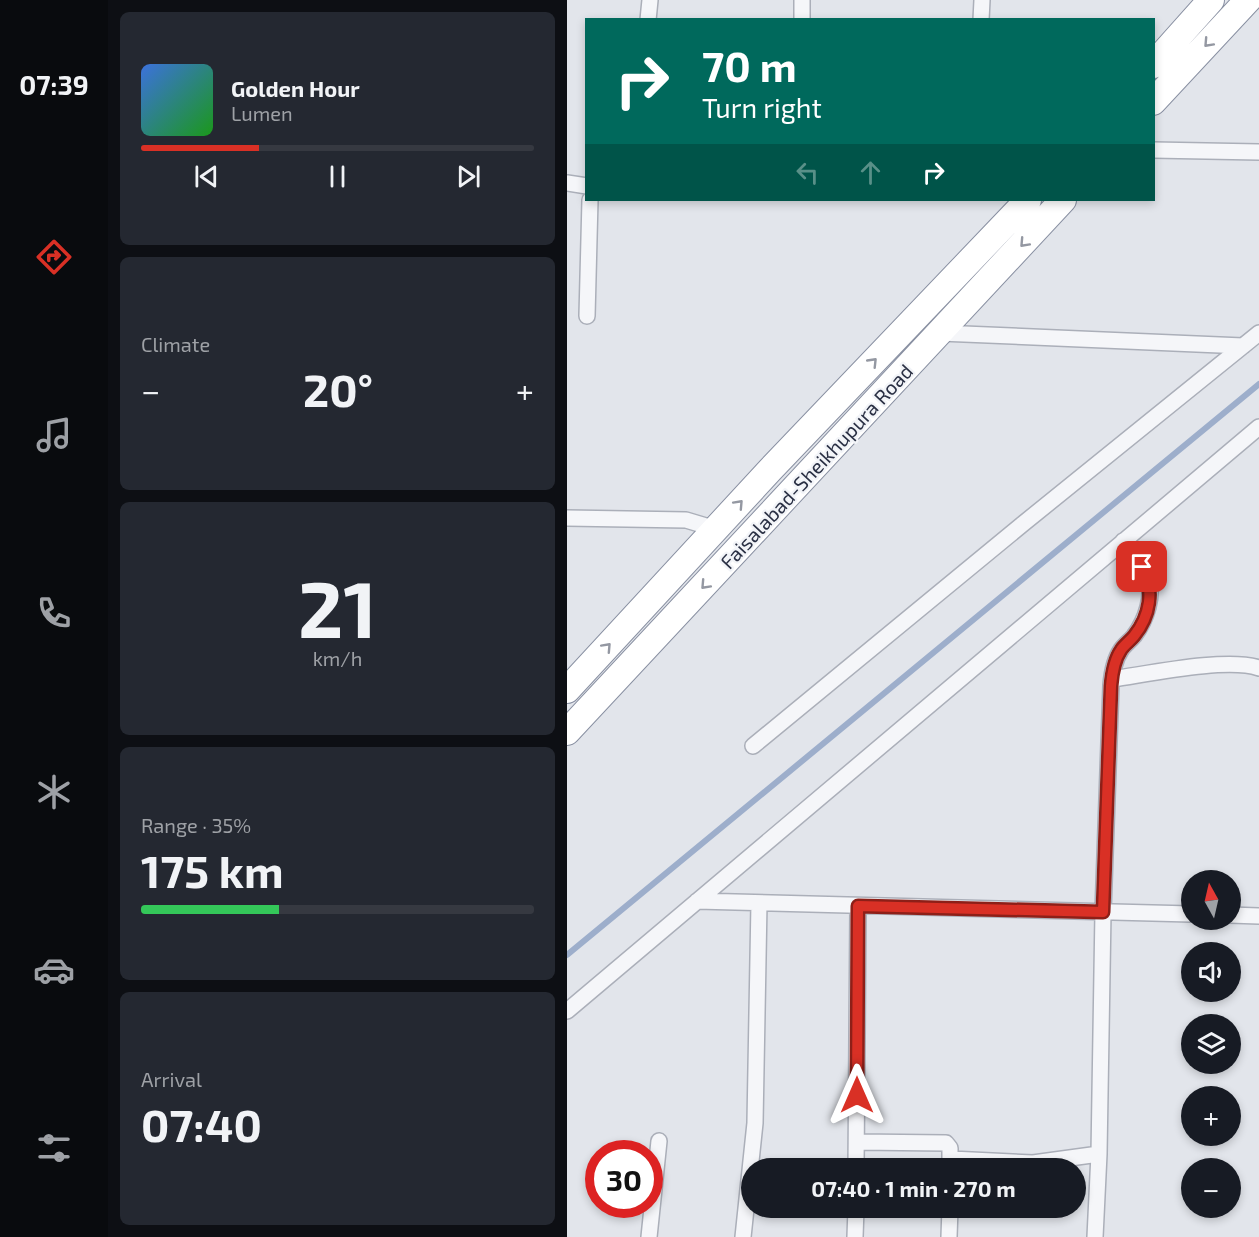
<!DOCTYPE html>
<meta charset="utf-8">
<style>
:root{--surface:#171b24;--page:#242831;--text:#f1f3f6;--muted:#9ea1a6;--line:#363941;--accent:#d93025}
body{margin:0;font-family:"Exo 2",sans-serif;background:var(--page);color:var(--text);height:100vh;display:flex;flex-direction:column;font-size:22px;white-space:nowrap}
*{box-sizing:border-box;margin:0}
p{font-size:20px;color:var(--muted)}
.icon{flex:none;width:33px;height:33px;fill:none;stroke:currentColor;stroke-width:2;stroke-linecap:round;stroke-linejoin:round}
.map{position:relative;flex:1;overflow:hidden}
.panel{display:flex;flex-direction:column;gap:12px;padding:12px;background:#0d0f14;width:459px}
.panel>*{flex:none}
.top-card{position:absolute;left:18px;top:18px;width:570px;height:183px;border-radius:0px;box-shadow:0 3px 9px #0003;background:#00695c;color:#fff;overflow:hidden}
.needle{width:39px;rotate:352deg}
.tools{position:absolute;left:614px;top:870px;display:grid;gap:12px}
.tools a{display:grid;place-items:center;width:60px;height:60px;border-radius:50%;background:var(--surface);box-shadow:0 3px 9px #0003;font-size:30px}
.speed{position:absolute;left:18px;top:1140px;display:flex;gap:12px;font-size:30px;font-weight:700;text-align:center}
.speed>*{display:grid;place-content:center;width:78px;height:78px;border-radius:50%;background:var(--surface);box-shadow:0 3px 9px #0003;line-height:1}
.speed .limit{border:9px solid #d22;background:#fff;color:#111}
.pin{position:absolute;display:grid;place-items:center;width:51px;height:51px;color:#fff;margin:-26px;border-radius:12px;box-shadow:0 3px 9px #0006}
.me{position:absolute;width:66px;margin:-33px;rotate:0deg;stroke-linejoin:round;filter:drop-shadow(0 0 4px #0008)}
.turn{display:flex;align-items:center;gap:21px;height:126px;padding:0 18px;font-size:27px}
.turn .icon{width:78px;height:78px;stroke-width:2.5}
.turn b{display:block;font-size:42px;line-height:51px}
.lanes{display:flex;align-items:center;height:57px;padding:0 18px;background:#0003;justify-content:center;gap:30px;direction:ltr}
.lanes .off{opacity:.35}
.big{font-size:45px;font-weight:700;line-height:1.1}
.panel .card{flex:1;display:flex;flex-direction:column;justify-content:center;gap:9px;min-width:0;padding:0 21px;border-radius:9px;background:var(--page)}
.panel .dial{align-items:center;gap:0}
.dial b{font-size:78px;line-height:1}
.song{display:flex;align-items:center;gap:18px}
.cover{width:72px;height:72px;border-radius:9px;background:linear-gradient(135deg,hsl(220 70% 55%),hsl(120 70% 35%))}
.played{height:6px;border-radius:3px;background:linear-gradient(90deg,var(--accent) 30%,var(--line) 30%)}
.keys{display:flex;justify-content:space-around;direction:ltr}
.heat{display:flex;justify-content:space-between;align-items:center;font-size:33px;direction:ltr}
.charge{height:9px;border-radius:4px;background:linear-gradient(90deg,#34c759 35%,var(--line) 0)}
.trip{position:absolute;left:174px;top:1158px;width:345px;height:60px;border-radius:30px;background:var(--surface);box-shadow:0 3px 9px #0003;font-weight:700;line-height:60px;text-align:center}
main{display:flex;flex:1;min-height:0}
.dock{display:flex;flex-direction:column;width:108px;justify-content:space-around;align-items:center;background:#090b0e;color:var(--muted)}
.dock .icon{width:42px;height:42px}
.dock .active{color:var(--accent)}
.dock b{font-size:27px;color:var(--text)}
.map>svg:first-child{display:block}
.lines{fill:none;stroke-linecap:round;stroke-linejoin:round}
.stream{stroke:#9daecb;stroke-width:6}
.minor-casing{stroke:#abafb9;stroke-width:18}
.trunk-casing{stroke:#8990a2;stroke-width:28}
.minor{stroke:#f5f6f9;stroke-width:15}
.trunk{stroke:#fff;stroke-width:26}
.oneway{stroke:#9498a2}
.route-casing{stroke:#8d1f18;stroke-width:15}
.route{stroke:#d93025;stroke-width:10}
.labels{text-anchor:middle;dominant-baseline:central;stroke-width:4.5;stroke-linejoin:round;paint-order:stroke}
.street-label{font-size:20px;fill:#2a3044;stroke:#f2f4f8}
</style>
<main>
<nav class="dock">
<b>07:39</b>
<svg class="icon active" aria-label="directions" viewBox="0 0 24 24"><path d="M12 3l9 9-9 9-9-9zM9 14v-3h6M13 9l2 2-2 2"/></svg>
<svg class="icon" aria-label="music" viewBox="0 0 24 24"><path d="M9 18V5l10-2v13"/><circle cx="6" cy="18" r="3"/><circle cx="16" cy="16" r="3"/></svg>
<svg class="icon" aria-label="phone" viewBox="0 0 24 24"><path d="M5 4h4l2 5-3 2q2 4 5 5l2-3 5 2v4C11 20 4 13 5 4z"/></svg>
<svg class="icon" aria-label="climate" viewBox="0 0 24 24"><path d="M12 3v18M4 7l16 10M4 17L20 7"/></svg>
<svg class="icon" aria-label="car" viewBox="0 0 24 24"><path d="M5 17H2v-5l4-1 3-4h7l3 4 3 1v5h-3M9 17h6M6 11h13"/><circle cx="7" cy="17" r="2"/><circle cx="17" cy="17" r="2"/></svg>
<svg class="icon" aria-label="filters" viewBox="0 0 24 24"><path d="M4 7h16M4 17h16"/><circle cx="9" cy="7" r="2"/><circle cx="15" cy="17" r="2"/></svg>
</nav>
<section class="panel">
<div class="card">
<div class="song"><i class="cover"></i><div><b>Golden Hour</b><p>Lumen</p></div></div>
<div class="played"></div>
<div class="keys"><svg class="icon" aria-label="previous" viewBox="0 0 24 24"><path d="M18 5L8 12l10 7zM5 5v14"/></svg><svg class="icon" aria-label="pause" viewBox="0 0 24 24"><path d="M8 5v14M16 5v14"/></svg><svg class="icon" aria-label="next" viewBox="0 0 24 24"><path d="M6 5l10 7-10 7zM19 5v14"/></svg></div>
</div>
<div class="card"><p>Climate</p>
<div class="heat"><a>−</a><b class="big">20°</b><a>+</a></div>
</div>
<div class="card dial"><b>21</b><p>km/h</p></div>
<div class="card"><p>Range · 35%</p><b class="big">175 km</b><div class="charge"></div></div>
<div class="card"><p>Arrival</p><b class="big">07:40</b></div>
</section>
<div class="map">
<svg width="692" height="1237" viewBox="0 0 692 1237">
<rect width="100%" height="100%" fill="#e2e5eb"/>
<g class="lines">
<path class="stream" d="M0 955 692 384"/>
<g class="minor-casing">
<path id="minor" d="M235 0V20
M81 20 83 0
M414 20 415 0
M586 150 692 152
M0 183 20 186
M20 316 23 200
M373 333 676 346
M0 518 119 520 149 529
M545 679C581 674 660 657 692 668
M186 746 457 523 692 333
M130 901 624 914
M663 915 692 916
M0 1011 692 427
M290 1142 379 1143 383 1148V1168
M384 1159 466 1163 532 1154
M289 1168 291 906
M82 1237 92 1141
M176 1237 188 1123 192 903
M288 1237 289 1208
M382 1237 383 1208
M528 1237 532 1154 536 912 544 685C545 674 547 660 554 650 557 645 563 641 567 636 579 620 588 595 580 575 574 563 564 552 556 541"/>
</g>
<g class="trunk-casing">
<path id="trunk" d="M586 65 644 0
M586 102 681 0
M0 690 203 470 461 200
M0 732 496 200"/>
</g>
<use href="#minor" class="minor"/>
<use href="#trunk" class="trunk"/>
</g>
<defs><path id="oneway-chevron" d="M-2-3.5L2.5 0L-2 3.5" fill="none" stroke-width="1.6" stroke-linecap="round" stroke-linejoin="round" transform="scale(1.5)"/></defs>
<g class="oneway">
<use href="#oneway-chevron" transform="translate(641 43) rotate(133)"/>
<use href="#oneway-chevron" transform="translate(457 243) rotate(133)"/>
<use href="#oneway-chevron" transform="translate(306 362) rotate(-46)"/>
<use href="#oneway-chevron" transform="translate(172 504) rotate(-47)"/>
<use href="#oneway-chevron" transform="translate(138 585) rotate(133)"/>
<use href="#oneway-chevron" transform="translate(40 647) rotate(-47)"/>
</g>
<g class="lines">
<g class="route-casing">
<path id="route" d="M290 1095 291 906 536 912 544 686C545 674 547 660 554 650 557 645 563 641 567 636 583 616 588 590 575 567"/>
</g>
<use href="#route" class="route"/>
</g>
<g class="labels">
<g class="street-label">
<text transform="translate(249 466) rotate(-47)">Faisalabad-Sheikhupura Road</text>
</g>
</g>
</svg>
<div class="tools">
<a><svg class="needle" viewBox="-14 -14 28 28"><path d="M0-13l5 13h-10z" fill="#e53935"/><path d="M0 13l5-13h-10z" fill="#9ea1a6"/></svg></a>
<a><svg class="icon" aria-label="sound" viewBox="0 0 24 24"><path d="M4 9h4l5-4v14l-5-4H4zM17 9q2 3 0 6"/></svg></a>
<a><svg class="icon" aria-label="layers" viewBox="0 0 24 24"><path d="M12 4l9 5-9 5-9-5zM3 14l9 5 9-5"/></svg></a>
<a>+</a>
<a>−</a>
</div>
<div class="speed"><div class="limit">30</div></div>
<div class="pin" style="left:575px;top:567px;background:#d93025"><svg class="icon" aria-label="arrive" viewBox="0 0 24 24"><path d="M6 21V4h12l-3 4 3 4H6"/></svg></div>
<svg class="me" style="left:290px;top:1095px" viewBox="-20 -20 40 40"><path d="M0-17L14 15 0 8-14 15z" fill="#d93025" stroke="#fff" stroke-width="4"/></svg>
<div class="trip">07:40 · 1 min · 270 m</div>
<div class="top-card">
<div class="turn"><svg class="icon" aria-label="right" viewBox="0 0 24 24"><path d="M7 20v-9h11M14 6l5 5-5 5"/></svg><div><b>70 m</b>Turn right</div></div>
<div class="lanes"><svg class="icon off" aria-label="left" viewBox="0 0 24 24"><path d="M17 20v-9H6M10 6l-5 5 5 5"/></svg><svg class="icon off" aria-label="ahead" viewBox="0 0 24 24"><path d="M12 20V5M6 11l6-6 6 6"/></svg><svg class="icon" aria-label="right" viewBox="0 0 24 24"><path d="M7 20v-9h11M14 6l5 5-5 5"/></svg></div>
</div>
</div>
</main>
